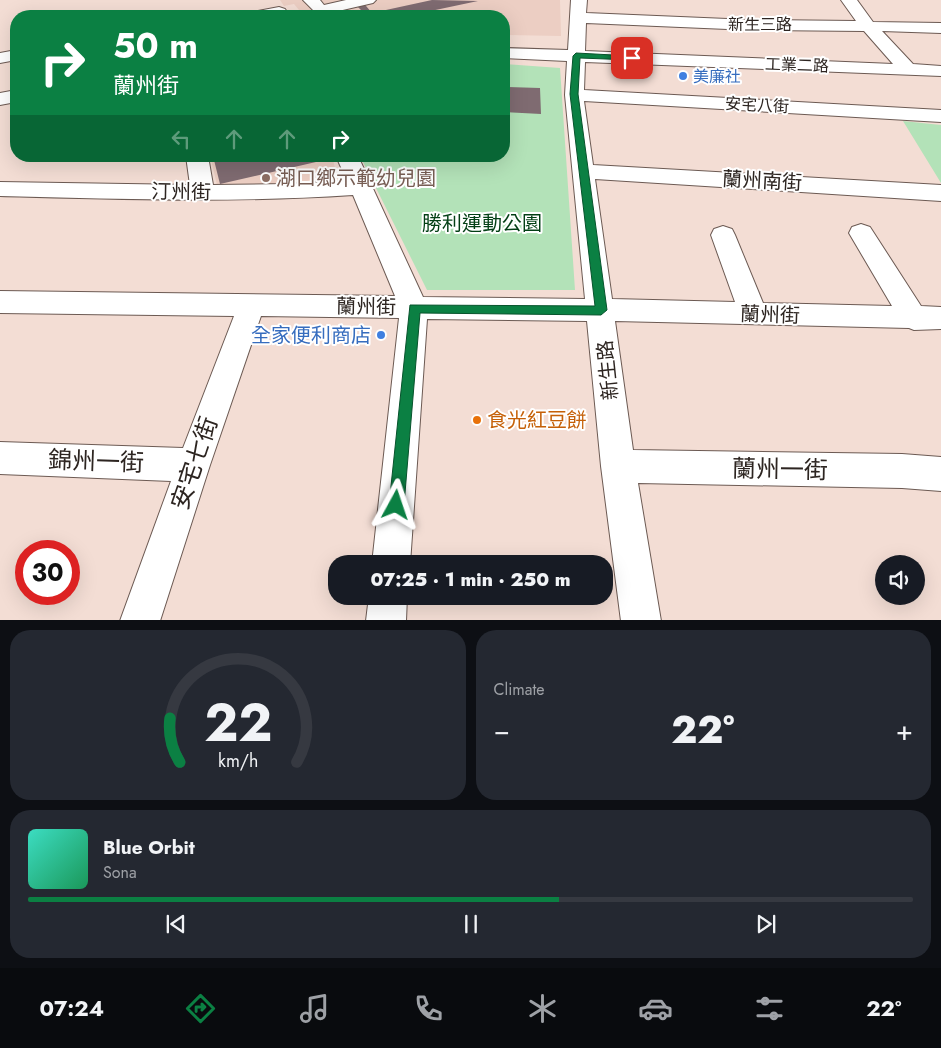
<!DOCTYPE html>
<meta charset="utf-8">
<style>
:root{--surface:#171b24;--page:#242831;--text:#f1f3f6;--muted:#9ea1a6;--line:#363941;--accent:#0b8043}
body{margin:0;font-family:Jost,"Noto Sans TC",sans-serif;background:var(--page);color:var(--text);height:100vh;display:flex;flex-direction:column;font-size:19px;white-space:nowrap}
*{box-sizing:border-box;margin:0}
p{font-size:16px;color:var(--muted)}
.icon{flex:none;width:28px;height:28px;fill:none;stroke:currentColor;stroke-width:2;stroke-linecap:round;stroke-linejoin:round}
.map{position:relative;height:620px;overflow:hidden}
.side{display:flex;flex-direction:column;gap:10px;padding:10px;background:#0d0f14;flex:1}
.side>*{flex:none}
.top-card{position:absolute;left:10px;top:10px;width:500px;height:152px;border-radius:20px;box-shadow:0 5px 20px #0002;background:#0b8043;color:#fff;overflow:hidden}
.controls{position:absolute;left:875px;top:555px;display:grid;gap:10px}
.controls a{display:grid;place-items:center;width:50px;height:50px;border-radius:50%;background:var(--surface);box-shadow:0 5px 20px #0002;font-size:25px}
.speed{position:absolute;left:15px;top:540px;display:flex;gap:10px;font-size:25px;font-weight:700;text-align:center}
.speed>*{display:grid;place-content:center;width:65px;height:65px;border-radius:50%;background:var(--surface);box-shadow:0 5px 20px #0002;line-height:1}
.speed .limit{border:8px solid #d22;background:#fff;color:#111}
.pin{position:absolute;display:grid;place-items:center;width:42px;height:42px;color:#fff;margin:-21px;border-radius:10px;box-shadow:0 2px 8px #0006}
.me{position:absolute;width:55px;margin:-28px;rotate:5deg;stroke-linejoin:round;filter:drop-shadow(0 0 4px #0008)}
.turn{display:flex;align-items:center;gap:18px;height:105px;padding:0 20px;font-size:22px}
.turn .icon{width:65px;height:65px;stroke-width:2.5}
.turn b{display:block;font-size:35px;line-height:42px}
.lanes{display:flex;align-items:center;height:48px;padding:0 20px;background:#0003;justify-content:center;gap:25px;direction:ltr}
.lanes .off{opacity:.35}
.big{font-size:38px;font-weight:800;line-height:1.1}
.side .card{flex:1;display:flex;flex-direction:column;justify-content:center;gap:8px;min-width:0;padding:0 18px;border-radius:20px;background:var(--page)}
.side .dial{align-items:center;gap:0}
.dial svg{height:130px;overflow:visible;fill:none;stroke:var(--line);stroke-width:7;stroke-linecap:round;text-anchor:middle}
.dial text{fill:var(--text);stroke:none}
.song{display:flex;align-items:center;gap:15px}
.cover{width:60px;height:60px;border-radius:8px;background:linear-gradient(135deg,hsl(170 70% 55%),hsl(150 70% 35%))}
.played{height:5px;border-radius:2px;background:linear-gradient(90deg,var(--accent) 60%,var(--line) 60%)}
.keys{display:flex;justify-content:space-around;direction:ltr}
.heat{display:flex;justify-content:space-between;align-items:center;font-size:28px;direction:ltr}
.side .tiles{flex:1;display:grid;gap:10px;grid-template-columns:1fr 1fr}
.card:last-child{grid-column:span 2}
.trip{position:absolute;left:328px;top:555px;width:285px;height:50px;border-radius:20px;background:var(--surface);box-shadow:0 5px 20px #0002;font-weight:800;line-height:50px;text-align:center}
.menu{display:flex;height:80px;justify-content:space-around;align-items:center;background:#090b0e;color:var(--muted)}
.menu .icon{width:35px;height:35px}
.menu .on{color:var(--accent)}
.menu b{font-size:22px;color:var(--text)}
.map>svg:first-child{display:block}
.built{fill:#eccec3}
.green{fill:#b3e2b8}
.building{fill:#7f6b71}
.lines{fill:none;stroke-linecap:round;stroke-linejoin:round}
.minor-casing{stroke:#6c5a53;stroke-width:2}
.minor{fill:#fff;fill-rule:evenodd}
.route{fill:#0b8043;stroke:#07532c}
.shop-dot{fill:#3f7fe0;stroke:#fff;stroke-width:2}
.education-dot{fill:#8d6e63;stroke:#fff;stroke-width:2}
.food-dot{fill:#e8710a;stroke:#fff;stroke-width:2}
.labels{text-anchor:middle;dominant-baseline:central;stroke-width:4;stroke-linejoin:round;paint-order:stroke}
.far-street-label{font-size:16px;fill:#2d2521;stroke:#fff}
.far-shop-label{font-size:16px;fill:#366cbe;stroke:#fff;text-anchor:start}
.education-label{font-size:20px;fill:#785e54;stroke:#fff;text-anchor:start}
.street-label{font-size:20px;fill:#2d2521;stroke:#fff}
.park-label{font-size:20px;fill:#033f15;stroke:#fff}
.shop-label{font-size:20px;fill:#366cbe;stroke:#fff;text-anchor:end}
.food-label{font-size:20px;fill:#c56008;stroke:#fff;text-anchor:start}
.near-street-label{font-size:24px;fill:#2d2521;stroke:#fff}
</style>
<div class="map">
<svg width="941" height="621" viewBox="0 0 941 621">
<rect width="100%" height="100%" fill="#f3ddd4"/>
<path class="built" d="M280 0H560L561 36 504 35V16H304L294 4 284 6Z
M210 156H332L336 172 297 184 218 189Z"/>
<path class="green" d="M504 64 560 68 575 290H427L360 156H504Z
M903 121 941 125V183Z"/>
<path class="building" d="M351 0H361L372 13 432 0 478 1 407 16H344L342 14 361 10Z
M504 87 540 88 541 114 504 112Z
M213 156H321L322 158 316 162 220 184Z"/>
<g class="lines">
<g class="minor-casing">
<path id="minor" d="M303 0H320L324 5 346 0H376L373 3 321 15 316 13Z
M571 0H587L586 13 751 20 856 21 841 0H857L873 22 941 23V33L882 31 913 64 941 66V76L585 62 584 90 941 110V122L584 101 593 165 941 185V201L595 179 612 299 735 302 711 235 714 229 723 226 732 229 735 235 763 303 892 306 849 233 852 227 861 224 870 227 921 306 941 307V329L914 330 909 328 615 321 633 450 902 454 941 457V491L902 488 638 483 661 621H621L601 466 587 321 427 319 410 564H372L399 318 261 316 210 465 160 621H120L171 481 0 474V442L183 448 234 316 0 313V291L395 296 353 195C235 203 118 199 0 196V182L190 185 186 156H208L213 185 286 184 347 181 336 156H358L423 297 585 299 565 95 567 61 504 58V48L568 50ZM586 23 751 30 864 31 893 64 585 51Z
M279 7 285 9 287 12 285 15 246 16 248 13Z
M16 50V60L0 63V53Z
M16 90V102L0 105V93Z
M369 596H407L406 621H366Z"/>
</g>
<use href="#minor" class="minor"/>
</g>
<path class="route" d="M576 53 632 56 636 58 632 60 580 58 578 94 607 310 601 315 420 313 404 505 402 510 396 512 391 510 389 505 410 305 595 306 570 94 573 56Z"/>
<g class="shop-dot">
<circle cx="683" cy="76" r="5"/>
<circle cx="381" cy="335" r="5"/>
</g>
<circle class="education-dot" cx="266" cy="178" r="5"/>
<circle class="food-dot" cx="477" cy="420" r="5"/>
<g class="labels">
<g class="far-street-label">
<text x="760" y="24">新生三路</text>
<text transform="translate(797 65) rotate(2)">工業二路</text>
<text transform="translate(757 105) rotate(3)">安宅八街</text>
</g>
<g class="far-shop-label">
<text x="693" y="76">美廉社</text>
</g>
<g class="education-label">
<text x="276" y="178">湖口鄉示範幼兒園</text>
</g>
<g class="street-label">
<text transform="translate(762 181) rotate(3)">蘭州南街</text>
<text transform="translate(181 192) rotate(1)">汀州街</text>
<text transform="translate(366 307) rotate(1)">蘭州街</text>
<text transform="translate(770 315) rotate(2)">蘭州街</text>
<text transform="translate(608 370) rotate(-96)">新生路</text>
</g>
<g class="park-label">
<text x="482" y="223">勝利運動公園</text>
</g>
<g class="shop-label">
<text x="371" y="335">全家便利商店</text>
</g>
<g class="food-label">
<text x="487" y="420">食光紅豆餅</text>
</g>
<g class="near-street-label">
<text transform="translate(96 461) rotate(2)">錦州一街</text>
<text transform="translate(194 463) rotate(-71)">安宅七街</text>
<text transform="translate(780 469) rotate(1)">蘭州一街</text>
</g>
</g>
</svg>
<div class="controls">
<a><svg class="icon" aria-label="sound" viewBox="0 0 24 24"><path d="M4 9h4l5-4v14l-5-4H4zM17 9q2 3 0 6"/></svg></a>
</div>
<div class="speed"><div class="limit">30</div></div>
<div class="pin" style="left:632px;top:58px;background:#d93025"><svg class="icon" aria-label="arrive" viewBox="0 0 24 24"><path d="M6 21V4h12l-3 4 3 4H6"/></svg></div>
<svg class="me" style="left:396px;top:505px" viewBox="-20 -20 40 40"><path d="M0-17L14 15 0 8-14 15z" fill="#0b8043" stroke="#fff" stroke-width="4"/></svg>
<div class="trip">07:25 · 1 min · 250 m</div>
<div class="top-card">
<div class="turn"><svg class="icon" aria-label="right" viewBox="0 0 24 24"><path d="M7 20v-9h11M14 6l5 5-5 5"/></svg><div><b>50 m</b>蘭州街</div></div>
<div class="lanes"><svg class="icon off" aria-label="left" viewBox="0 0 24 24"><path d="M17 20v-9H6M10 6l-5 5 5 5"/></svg><svg class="icon off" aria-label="ahead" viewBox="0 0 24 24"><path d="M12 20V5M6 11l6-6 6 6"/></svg><svg class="icon off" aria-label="ahead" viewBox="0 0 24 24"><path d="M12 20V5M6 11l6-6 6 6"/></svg><svg class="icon" aria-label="right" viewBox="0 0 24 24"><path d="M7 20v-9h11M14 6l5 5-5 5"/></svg></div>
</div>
</div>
<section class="side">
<div class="tiles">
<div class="card dial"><svg viewBox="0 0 100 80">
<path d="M14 69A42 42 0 1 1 86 69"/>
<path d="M14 69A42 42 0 0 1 8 42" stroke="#0b8043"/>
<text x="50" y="56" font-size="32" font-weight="700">22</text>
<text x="50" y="72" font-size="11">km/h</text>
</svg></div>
<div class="card"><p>Climate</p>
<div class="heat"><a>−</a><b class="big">22°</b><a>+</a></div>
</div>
<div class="card">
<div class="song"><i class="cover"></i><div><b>Blue Orbit</b><p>Sona</p></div></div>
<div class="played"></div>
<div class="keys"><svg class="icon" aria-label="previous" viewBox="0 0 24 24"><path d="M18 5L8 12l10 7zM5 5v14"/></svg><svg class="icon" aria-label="pause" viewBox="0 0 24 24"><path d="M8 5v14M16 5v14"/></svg><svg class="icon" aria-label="next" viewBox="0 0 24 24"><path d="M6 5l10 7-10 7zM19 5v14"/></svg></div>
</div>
</div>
</section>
<nav class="menu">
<b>07:24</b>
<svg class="icon on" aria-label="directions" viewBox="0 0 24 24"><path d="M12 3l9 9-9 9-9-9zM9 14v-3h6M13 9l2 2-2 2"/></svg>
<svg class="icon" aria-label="music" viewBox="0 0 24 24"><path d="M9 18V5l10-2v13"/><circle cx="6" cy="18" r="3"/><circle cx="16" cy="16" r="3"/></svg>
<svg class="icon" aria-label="phone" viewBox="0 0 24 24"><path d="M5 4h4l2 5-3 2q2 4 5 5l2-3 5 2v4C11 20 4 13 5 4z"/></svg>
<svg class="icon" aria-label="climate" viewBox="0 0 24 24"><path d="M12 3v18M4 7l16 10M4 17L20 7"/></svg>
<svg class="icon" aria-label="car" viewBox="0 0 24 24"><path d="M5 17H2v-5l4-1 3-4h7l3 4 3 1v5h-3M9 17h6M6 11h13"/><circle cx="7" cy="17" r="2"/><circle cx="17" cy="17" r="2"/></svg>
<svg class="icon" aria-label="filters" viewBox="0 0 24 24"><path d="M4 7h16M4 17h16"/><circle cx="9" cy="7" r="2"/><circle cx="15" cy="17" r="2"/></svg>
<b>22°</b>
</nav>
